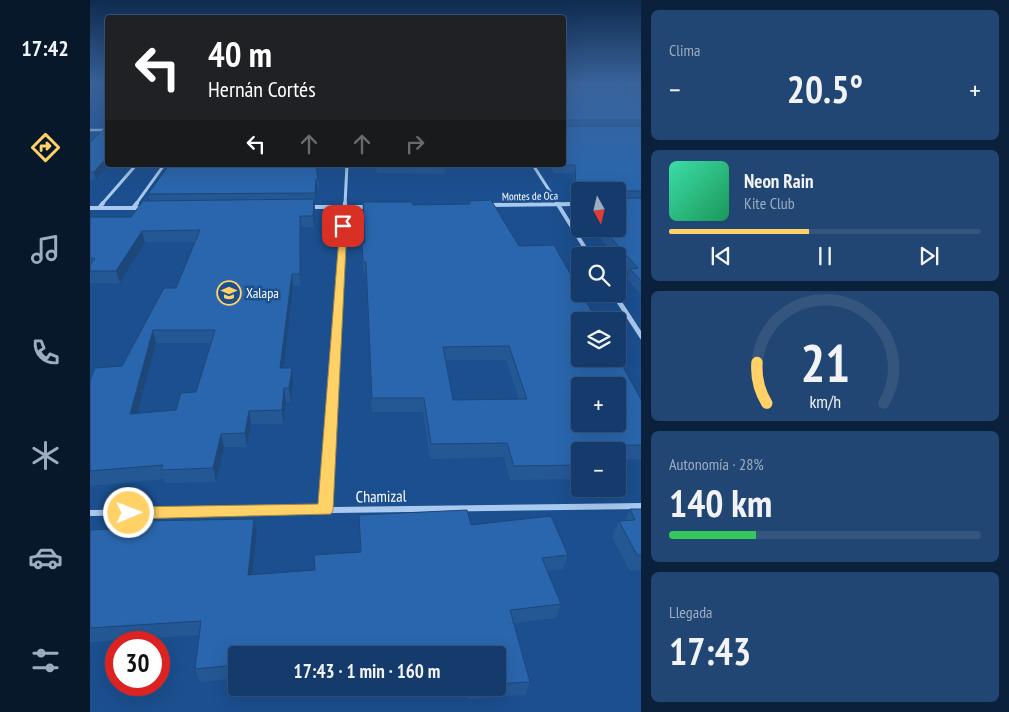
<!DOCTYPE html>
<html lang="es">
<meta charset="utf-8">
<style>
:root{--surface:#143b6b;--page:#214673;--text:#f1f3f6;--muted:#9dadc1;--line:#33557e;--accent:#ffd166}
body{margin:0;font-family:"PT Sans Narrow",sans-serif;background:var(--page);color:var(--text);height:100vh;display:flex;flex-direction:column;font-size:19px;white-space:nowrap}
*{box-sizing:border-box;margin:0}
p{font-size:16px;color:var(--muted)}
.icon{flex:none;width:28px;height:28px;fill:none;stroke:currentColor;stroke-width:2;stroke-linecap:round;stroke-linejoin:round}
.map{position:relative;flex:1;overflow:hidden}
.panel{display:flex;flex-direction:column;gap:10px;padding:10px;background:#0b203b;width:368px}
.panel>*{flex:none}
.banner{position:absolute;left:15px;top:15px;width:461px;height:152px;border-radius:5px;box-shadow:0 5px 20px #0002,0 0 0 1px var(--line);background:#202124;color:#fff;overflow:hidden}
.needle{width:32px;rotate:172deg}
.fabs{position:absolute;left:481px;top:182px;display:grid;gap:10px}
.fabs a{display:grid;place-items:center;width:55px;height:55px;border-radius:5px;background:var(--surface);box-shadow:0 5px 20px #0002,0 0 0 1px var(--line);font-size:25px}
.speed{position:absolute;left:15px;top:631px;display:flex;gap:10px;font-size:25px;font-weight:700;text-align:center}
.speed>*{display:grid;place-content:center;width:65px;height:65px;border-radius:50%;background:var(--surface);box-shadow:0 5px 20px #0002,0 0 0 1px var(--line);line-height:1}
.speed .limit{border:8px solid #d22;background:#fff;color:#111}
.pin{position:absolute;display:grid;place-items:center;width:42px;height:42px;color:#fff;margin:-21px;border-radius:10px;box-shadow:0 2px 8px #0006}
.me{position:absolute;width:55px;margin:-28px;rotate:89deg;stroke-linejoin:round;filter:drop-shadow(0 0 4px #0008)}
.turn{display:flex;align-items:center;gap:18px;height:105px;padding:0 20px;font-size:22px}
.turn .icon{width:65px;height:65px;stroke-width:2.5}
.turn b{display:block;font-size:35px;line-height:42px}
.lanes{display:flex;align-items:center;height:48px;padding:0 20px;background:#0003;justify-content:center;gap:25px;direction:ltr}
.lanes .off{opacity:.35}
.big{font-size:38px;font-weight:600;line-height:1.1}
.panel .widget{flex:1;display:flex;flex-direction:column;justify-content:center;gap:8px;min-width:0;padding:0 18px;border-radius:8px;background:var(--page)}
.panel .dial{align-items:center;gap:0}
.dial svg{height:130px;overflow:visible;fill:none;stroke:var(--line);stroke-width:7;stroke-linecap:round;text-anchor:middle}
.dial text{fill:var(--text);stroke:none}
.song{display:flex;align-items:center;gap:15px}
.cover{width:60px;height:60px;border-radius:8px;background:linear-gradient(135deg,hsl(160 70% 55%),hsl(150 70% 35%))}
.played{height:5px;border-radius:2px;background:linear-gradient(90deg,var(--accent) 45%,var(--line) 45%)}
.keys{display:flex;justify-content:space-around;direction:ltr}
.heat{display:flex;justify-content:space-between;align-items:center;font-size:28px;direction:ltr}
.charge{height:8px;border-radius:4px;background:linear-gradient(90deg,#34c759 28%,var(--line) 0)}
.trip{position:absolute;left:138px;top:646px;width:278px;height:50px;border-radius:5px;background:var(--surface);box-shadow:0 5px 20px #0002,0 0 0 1px var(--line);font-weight:600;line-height:50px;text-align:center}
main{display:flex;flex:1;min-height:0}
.menu{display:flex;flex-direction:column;width:90px;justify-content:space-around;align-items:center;background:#08182b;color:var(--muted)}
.menu .icon{width:35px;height:35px}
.menu .selected{color:var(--accent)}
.menu b{font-size:22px;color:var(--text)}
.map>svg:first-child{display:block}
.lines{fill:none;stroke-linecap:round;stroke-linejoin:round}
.minor-far4{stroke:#a9c9ee;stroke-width:2.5}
.minor-far3{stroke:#a9c9ee;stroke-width:3}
.minor-far2{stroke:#a9c9ee;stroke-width:4}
.minor-far1{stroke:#a9c9ee;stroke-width:5}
.minor{stroke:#a9c9ee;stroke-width:6}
.wall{fill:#245895;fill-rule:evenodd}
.shaded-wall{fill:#1d4779}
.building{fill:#2a66ad;stroke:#1d4779;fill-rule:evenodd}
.route{fill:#ffd166;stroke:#a68842}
.labels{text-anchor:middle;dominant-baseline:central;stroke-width:5;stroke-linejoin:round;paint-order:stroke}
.far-street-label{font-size:11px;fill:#fff;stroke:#1b4f8f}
.poi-label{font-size:14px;fill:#fff;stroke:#1b4f8f;text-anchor:start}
.near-street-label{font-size:16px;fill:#fff;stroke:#1b4f8f}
</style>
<main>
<nav class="menu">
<b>17:42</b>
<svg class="icon selected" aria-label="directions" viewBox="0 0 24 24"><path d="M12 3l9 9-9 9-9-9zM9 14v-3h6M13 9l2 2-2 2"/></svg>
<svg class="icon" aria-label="music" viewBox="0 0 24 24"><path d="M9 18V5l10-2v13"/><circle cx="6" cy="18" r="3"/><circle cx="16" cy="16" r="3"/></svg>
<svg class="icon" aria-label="phone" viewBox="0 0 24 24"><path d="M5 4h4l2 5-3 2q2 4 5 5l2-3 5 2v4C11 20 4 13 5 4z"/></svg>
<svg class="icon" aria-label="climate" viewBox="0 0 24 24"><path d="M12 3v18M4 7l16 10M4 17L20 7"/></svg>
<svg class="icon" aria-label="car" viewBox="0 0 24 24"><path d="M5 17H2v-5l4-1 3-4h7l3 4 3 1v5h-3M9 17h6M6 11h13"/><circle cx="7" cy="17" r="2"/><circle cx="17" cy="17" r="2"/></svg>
<svg class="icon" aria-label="filters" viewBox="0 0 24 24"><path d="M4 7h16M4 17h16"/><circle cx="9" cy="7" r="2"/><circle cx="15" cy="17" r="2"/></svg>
</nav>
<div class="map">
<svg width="552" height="712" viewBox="0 0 552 712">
<rect width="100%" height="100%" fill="#1b4f8f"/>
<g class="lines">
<path class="minor-far4" d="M0 130H18"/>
<path class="minor-far3" d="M443 165 468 204
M12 204 46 165
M46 204 74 165
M255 204 257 165
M478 204H490"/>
<path class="minor-far2" d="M467 203 500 256
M398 205 490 204
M218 207H280
M0 208H55
M9 208 13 203
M43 208 47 203
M249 290 255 203"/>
<path class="minor-far1" d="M524 294 552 337
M242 399 249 289"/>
<path class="minor" d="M235 510 242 398
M0 513 552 506"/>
</g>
<path class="wall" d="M474 83H552V296L537 279 539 272 528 259V256H526L511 239V236L506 229H528V191H490V201L484 200 483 173H464L459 165H474Z
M0 143 18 165H19L6 180H0Z
M79 165H231V168H227L229 188H227L225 202H224L225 210 224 227H210L211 286H203L193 368H202L203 382 201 402H196L193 424H161L157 447H134L126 482 75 483 74 479 0 486V381L32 366 86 288 105 242H55L30 283H0V217H41L60 201 58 194ZM66 343H121L106 392 86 410 48 413Z
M285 165H379V166H355V174L287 173Z
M379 201 429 246 552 401V459L528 460V451H490V479L420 480 414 457 340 459 333 412H282L276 274H274L272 255V243H274L273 202 323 205 378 204ZM356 360H416L429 399 363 400Z
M540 509H552V570L540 571 522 537 529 521H535Z
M269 515 381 525 478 555 473 569 457 571 471 604 466 618 424 623 440 682 435 695 379 699 377 688H406V655H146V678L110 682 105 669 110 635 0 642V530L50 528 164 519 167 533 163 575 225 570 270 552Z"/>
<path class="shaded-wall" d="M18 156V165H19L6 180 4 172Z
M226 179 227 188 225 202V193Z
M224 199 225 210 224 227 223 216Z
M210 216V227L211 286 210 274Z
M52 231 55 242 30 283 26 271Z
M202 274 203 286 192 382 190 368Z
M63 330 66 343 44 427 40 414Z
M202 368 203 382 201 402 199 388Z
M194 388 196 402 193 424 192 410Z
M159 411 161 424 157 447 155 433Z
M131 434 134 447 126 482 123 468Z
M164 519 167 533 161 589 158 575Z"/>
<path class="building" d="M474 83H529L552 99V120H475L474 122Z
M539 83H552V92Z
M474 124 475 126H552V191H530L528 194V191H490V192H486L485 165H474Z
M18 125V156L4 172H0V143Z
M79 165H226L228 179H226L225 193 58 194Z
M287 165H355V166Z
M528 195 530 198H552V282L540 269 548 268 513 229H528Z
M224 199 223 216H210V274H202L190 368H202L199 388H194L192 410 159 411 155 433 131 434 123 468 71 470 73 465 0 471V381L5 368 32 366 74 288H86L110 230 52 231 26 271H0V265L5 258H0V217H41L53 201ZM63 330H125L106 392 91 393 86 410 40 414Z
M401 200 429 246 464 245 490 291V294H492L507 321H490V359L528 358 552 401V445L490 446 492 451H490V465L424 466 417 443 341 444 334 398H282L276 262H273L272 243H275L273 202H322L323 205 380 204 379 201ZM419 346 437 399 363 400 353 347ZM490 386H528V424H490Z
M540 509H552V555H547L529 521 545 520Z
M377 510 381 525 461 516 478 555 452 558 471 604 420 610 440 682 406 684V655H146V665L105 669 111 621 0 628V530L50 528 51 521 164 519 158 575 225 570 224 555 271 552 269 515Z"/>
<linearGradient id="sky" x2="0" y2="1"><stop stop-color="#0f2b4f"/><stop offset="0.46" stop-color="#39639b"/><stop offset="1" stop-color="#39639b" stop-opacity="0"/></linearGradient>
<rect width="552" height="182" fill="url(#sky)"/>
<path class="route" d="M250 224 257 226 243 510 241 514 39 519 34 517 32 513 34 508 39 507 228 504Z"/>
<defs>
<g id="school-ring" transform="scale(1.25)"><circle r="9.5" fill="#1b4f8f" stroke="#ffd166" stroke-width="1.5"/><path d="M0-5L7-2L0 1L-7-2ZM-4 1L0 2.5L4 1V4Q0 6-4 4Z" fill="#ffd166"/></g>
</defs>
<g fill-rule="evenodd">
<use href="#school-ring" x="139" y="293"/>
</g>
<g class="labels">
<g class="far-street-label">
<text transform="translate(440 196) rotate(-1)">Montes de Oca</text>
</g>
<g class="poi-label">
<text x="156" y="293">Xalapa</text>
</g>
<g class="near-street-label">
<text transform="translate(291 496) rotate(-1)">Chamizal</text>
</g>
</g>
</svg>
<div class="fabs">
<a><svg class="needle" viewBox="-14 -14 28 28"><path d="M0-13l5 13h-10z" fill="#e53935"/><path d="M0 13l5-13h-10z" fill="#9dadc1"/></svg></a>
<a><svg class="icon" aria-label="search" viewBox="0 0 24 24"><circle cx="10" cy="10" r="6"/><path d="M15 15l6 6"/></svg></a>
<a><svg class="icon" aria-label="layers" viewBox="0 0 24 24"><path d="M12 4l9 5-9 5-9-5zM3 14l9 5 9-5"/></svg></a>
<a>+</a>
<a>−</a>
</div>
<div class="speed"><div class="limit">30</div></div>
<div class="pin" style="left:253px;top:226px;background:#d93025"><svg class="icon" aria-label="arrive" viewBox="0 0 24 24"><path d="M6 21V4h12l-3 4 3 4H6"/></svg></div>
<svg class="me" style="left:39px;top:513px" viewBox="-20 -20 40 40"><circle r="17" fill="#ffd166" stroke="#fff" stroke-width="3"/><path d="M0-11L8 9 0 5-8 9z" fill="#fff"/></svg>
<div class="trip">17:43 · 1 min · 160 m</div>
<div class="banner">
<div class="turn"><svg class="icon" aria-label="left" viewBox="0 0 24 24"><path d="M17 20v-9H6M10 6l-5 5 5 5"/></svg><div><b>40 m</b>Hernán Cortés</div></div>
<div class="lanes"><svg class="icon" aria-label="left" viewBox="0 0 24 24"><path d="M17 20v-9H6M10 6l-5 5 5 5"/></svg><svg class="icon off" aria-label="ahead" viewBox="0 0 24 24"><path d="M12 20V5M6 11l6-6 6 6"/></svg><svg class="icon off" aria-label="ahead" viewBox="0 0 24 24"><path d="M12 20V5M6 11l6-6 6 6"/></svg><svg class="icon off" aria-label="right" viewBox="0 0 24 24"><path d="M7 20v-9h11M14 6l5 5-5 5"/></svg></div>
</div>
</div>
<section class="panel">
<div class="widget"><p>Clima</p>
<div class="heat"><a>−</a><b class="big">20.5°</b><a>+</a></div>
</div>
<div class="widget">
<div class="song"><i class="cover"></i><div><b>Neon Rain</b><p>Kite Club</p></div></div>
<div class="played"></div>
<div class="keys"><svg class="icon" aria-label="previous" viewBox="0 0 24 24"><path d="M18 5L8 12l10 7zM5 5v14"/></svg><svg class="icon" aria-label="pause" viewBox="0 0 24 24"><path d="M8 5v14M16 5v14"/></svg><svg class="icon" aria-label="next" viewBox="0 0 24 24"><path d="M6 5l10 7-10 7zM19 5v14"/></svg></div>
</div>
<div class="widget dial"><svg viewBox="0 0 100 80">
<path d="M14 69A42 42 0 1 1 86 69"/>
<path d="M14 69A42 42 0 0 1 8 44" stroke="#ffd166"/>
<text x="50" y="56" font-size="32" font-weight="700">21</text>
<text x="50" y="72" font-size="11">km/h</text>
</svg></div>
<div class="widget"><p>Autonomía · 28%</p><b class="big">140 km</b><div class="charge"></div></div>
<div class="widget"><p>Llegada</p><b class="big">17:43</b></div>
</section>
</main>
